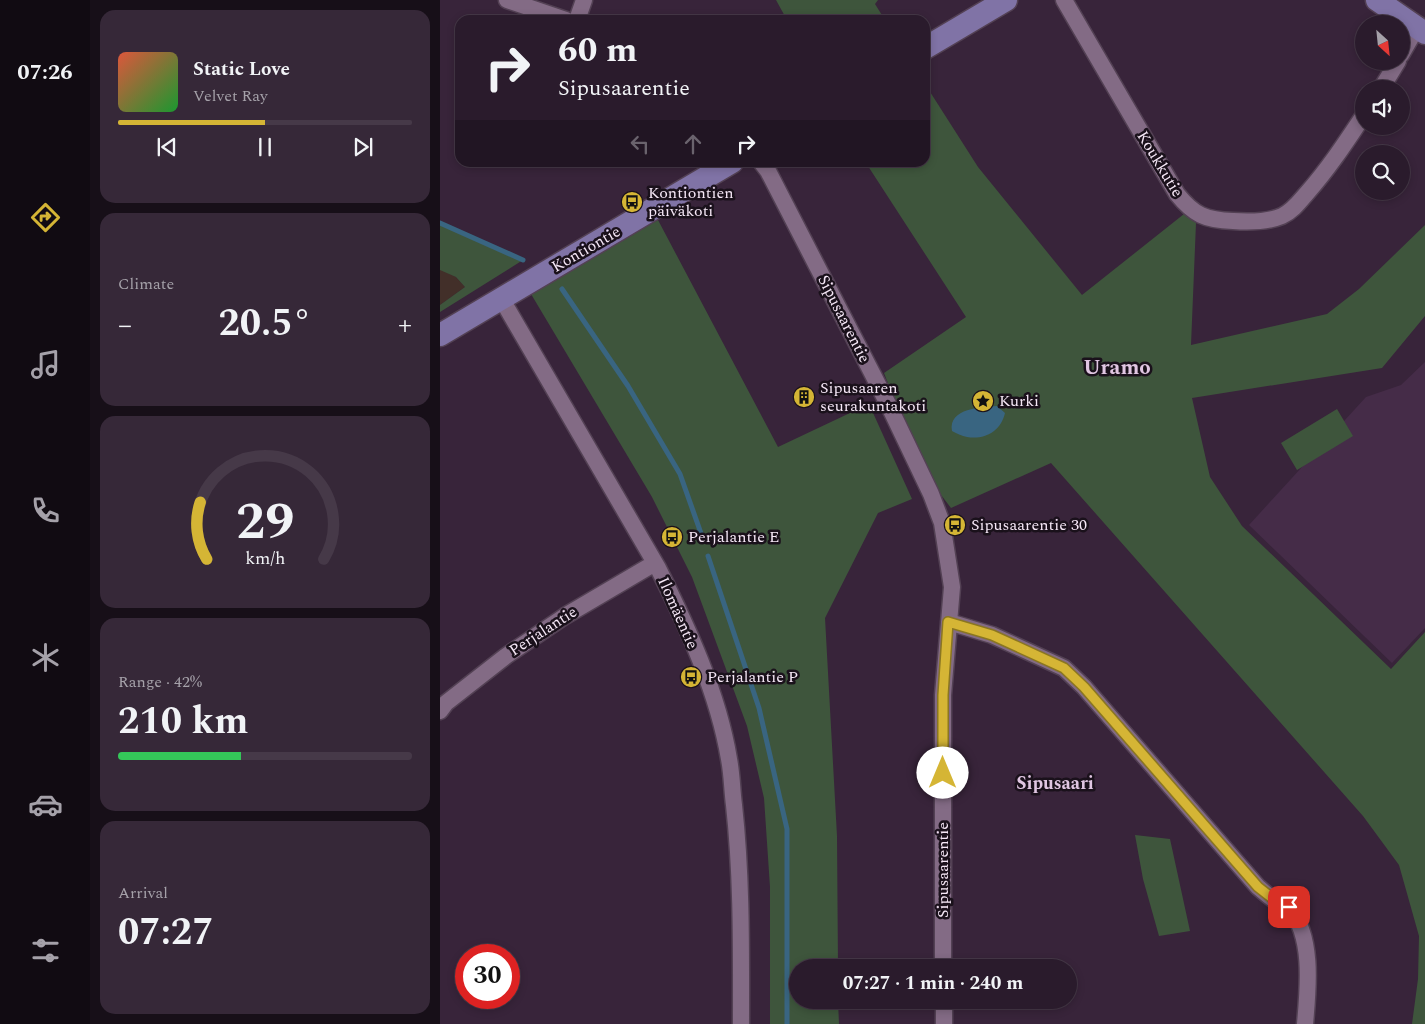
<!DOCTYPE html>
<meta charset="utf-8">
<style>
:root{--surface:#2a1b2c;--page:#362838;--text:#f1f3f6;--muted:#a5a1a9;--line:#463948;--accent:#d5b535}
body{margin:0;font-family:Spectral,serif;background:var(--page);color:var(--text);height:100vh;display:flex;flex-direction:column;font-size:19px;white-space:nowrap}
*{box-sizing:border-box;margin:0}
p{font-size:16px;color:var(--muted)}
.icon{flex:none;width:28px;height:28px;fill:none;stroke:currentColor;stroke-width:2;stroke-linecap:round;stroke-linejoin:round}
.map{position:relative;flex:1;overflow:hidden}
.panel{display:flex;flex-direction:column;gap:10px;padding:10px;background:#170f18;width:350px}
.panel>*{flex:none}
.top-card{position:absolute;left:15px;top:15px;width:475px;height:152px;border-radius:15px;box-shadow:0 2px 8px #0003,0 0 0 1px var(--line);background:#2a1b2c;color:var(--text);overflow:hidden}
.needle{width:32px;rotate:153deg}
.fabs{position:absolute;left:915px;top:15px;display:grid;gap:10px}
.fabs a{display:grid;place-items:center;width:55px;height:55px;border-radius:50%;background:var(--surface);box-shadow:0 2px 8px #0003,0 0 0 1px var(--line);font-size:25px}
.speed{position:absolute;left:15px;top:944px;display:flex;gap:10px;font-size:25px;font-weight:700;text-align:center}
.speed>*{display:grid;place-content:center;width:65px;height:65px;border-radius:50%;background:var(--surface);box-shadow:0 2px 8px #0003,0 0 0 1px var(--line);line-height:1}
.speed .limit{border:8px solid #d22;background:#fff;color:#111}
.pin{position:absolute;display:grid;place-items:center;width:42px;height:42px;color:#fff;margin:-21px;border-radius:10px;box-shadow:0 2px 8px #0006}
.me{position:absolute;width:55px;margin:-28px;rotate:0deg;stroke-linejoin:round;filter:drop-shadow(0 0 4px #0008)}
.turn{display:flex;align-items:center;gap:18px;height:105px;padding:0 20px;font-size:22px}
.turn .icon{width:65px;height:65px;stroke-width:2.5}
.turn b{display:block;font-size:35px;line-height:42px}
.lanes{display:flex;align-items:center;height:48px;padding:0 20px;background:#0003;justify-content:center;gap:25px;direction:ltr}
.lanes .off{opacity:.35}
.big{font-size:38px;font-weight:700;line-height:1.1}
.panel .card{flex:1;display:flex;flex-direction:column;justify-content:center;gap:8px;min-width:0;padding:0 18px;border-radius:15px;background:var(--page)}
.panel .dial{align-items:center;gap:0}
.dial svg{height:130px;overflow:visible;fill:none;stroke:var(--line);stroke-width:7;stroke-linecap:round;text-anchor:middle}
.dial text{fill:var(--text);stroke:none}
.song{display:flex;align-items:center;gap:15px}
.cover{width:60px;height:60px;border-radius:8px;background:linear-gradient(135deg,hsl(10 70% 55%),hsl(130 70% 35%))}
.played{height:5px;border-radius:2px;background:linear-gradient(90deg,var(--accent) 50%,var(--line) 50%)}
.keys{display:flex;justify-content:space-around;direction:ltr}
.heat{display:flex;justify-content:space-between;align-items:center;font-size:28px;direction:ltr}
.charge{height:8px;border-radius:4px;background:linear-gradient(90deg,#34c759 42%,var(--line) 0)}
.trip{position:absolute;left:349px;top:959px;width:288px;height:50px;border-radius:25px;background:var(--surface);box-shadow:0 2px 8px #0003,0 0 0 1px var(--line);font-weight:700;line-height:50px;text-align:center}
main{display:flex;flex:1;min-height:0}
.tab-bar{display:flex;flex-direction:column;width:90px;justify-content:space-around;align-items:center;background:#110b12;color:var(--muted)}
.tab-bar .icon{width:35px;height:35px}
.tab-bar .active{color:var(--accent)}
.tab-bar b{font-size:22px;color:var(--text)}
.map>svg:first-child{display:block}
.commercial{fill:#422f29}
.built{fill:#452c48}
.green{fill:#3e553c}
.water{fill:#396581}
.lines{fill:none;stroke-linecap:round;stroke-linejoin:round}
.stream{stroke:#396581;stroke-width:5}
.street-casing{stroke:#534154;stroke-width:19}
.secondary-casing{stroke:#534154;stroke-width:25}
.street{stroke:#836b85;stroke-width:16}
.secondary{stroke:#8073a6;stroke-width:22}
.route-casing{stroke:#8a7622;stroke-width:12}
.route{stroke:#d5b535;stroke-width:9}
.labels{text-anchor:middle;dominant-baseline:central;stroke-width:5;stroke-linejoin:round;paint-order:stroke}
.street-label{font-size:16px;fill:#f6e8f7;stroke:#1a111b}
.poi-label{font-size:16px;fill:#f6e8f7;stroke:#1a111b;text-anchor:start}
.neighbourhood-label{font-size:18px;font-weight:bold;fill:#e0c6e2;stroke:#1a111b}
.district-label{font-size:21px;font-weight:bold;fill:#e0c6e2;stroke:#1a111b}
</style>
<main>
<nav class="tab-bar">
<b>07:26</b>
<svg class="icon active" aria-label="directions" viewBox="0 0 24 24"><path d="M12 3l9 9-9 9-9-9zM9 14v-3h6M13 9l2 2-2 2"/></svg>
<svg class="icon" aria-label="music" viewBox="0 0 24 24"><path d="M9 18V5l10-2v13"/><circle cx="6" cy="18" r="3"/><circle cx="16" cy="16" r="3"/></svg>
<svg class="icon" aria-label="phone" viewBox="0 0 24 24"><path d="M5 4h4l2 5-3 2q2 4 5 5l2-3 5 2v4C11 20 4 13 5 4z"/></svg>
<svg class="icon" aria-label="climate" viewBox="0 0 24 24"><path d="M12 3v18M4 7l16 10M4 17L20 7"/></svg>
<svg class="icon" aria-label="car" viewBox="0 0 24 24"><path d="M5 17H2v-5l4-1 3-4h7l3 4 3 1v5h-3M9 17h6M6 11h13"/><circle cx="7" cy="17" r="2"/><circle cx="17" cy="17" r="2"/></svg>
<svg class="icon" aria-label="filters" viewBox="0 0 24 24"><path d="M4 7h16M4 17h16"/><circle cx="9" cy="7" r="2"/><circle cx="15" cy="17" r="2"/></svg>
</nav>
<section class="panel">
<div class="card">
<div class="song"><i class="cover"></i><div><b>Static Love</b><p>Velvet Ray</p></div></div>
<div class="played"></div>
<div class="keys"><svg class="icon" aria-label="previous" viewBox="0 0 24 24"><path d="M18 5L8 12l10 7zM5 5v14"/></svg><svg class="icon" aria-label="pause" viewBox="0 0 24 24"><path d="M8 5v14M16 5v14"/></svg><svg class="icon" aria-label="next" viewBox="0 0 24 24"><path d="M6 5l10 7-10 7zM19 5v14"/></svg></div>
</div>
<div class="card"><p>Climate</p>
<div class="heat"><a>−</a><b class="big">20.5°</b><a>+</a></div>
</div>
<div class="card dial"><svg viewBox="0 0 100 80">
<path d="M14 69A42 42 0 1 1 86 69"/>
<path d="M14 69A42 42 0 0 1 10 34" stroke="#d5b535"/>
<text x="50" y="56" font-size="32" font-weight="700">29</text>
<text x="50" y="72" font-size="11">km/h</text>
</svg></div>
<div class="card"><p>Range · 42%</p><b class="big">210 km</b><div class="charge"></div></div>
<div class="card"><p>Arrival</p><b class="big">07:27</b></div>
</section>
<div class="map">
<svg width="985" height="1024" viewBox="0 0 985 1024">
<rect width="100%" height="100%" fill="#38243a"/>
<path class="commercial" d="M0 269 16 277 25 287 0 305Z"/>
<path class="built" d="M985 362V628L952 663 809 525 926 397 961 385Z"/>
<path class="green" d="M336 0H438L435 4 445 20H347Z
M485 84 538 167 642 295 744 214 756 223 751 345 887 314 919 289 985 225V316L942 368 752 398 770 477 802 526 951 669 985 632V1024H972L978 979 979 936 959 865 923 816 611 463 511 508 498 491 454 399 444 373 526 317 426 163 485 162Z
M218 220 338 447 429 404 472 499 438 513 385 618 397 836 398 967 358 968V1000H398L399 1024H330V887L324 798 307 726 252 577 212 497 91 294Z
M0 223 83 260 0 312V305L25 287 16 277 0 270Z
M897 409 913 436 857 470 841 443Z
M695 835 730 839 750 931 719 936 703 879Z"/>
<path class="water" d="M557 406 565 413C561 431 545 440 527 437 522 436 516 433 512 431 508 408 542 407 557 406Z"/>
<g class="lines">
<path class="stream" d="M0 223 83 260
M122 289 188 386 240 474 263 539
M268 556 319 708 347 829V1024"/>
<g class="street-casing">
<path id="street" d="M67 0 126 20
M624 0 737 194C754 215 765 220 793 221 808 222 828 222 842 216 853 211 860 201 867 193 889 168 906 142 924 115
M137 20 144 0
M961 55 977 27
M941 89 958 61
M321 162 328 171 448 404 491 494 502 523 512 587 503 695V968
M61 298 218 568C248 628 278 693 289 759 292 774 292 790 294 805 302 878 301 951 301 1024
M509 622 552 635 624 668 644 687 818 887C823 891 827 895 833 899 838 902 846 904 849 908 874 936 868 990 865 1024
M0 711 6 703 66 656 125 616 215 563
M504 1000V1024"/>
</g>
<g class="secondary-casing">
<path id="secondary" d="M937 0 985 33
M485 48 566 0
M0 335 292 162"/>
</g>
<use href="#street" class="street"/>
<use href="#secondary" class="secondary"/>
</g>
<g class="lines">
<g class="route-casing">
<path id="route" d="M503 773V695L508 622 552 635 624 668 644 687 818 887 832 898 849 907"/>
</g>
<use href="#route" class="route"/>
</g>
<defs>
<g id="bus-disc" transform="scale(1.125)"><circle r="9.5" fill="#d5b535" stroke="#1a111b"/><path d="M-5-6H5V4H4V6H2V4H-2V6H-4V4H-5ZM-3.5-4V0h7V-4ZM-3.5 1.2v1.5H-2V1.2ZM2 1.2v1.5H3.5V1.2Z" fill="#111"/></g>
<g id="building-disc" transform="scale(1.125)"><circle r="9.5" fill="#d5b535" stroke="#1a111b"/><path d="M-4-6H4V6H1V3H-1V6H-4ZM-2.5-4.3h1.7v1.8h-1.7ZM.8-4.3h1.7v1.8H.8ZM-2.5-1h1.7V.8h-1.7ZM.8-1h1.7V.8H.8Z" fill="#111"/></g>
<g id="sight-disc" transform="scale(1.125)"><circle r="9.5" fill="#d5b535" stroke="#1a111b"/><path d="M0-6L1.8-2.2L6-1.7L2.9 1.2L3.7 5.4L0 3.3L-3.7 5.4L-2.9 1.2L-6-1.7L-1.8-2.2Z" fill="#111"/></g>
</defs>
<g fill-rule="evenodd">
<use href="#bus-disc" x="192" y="202"/>
<use href="#building-disc" x="364" y="397"/>
<use href="#sight-disc" x="543" y="401"/>
<use href="#bus-disc" x="515" y="525"/>
<use href="#bus-disc" x="232" y="537"/>
<use href="#bus-disc" x="251" y="677"/>
</g>
<g class="labels">
<g class="street-label">
<text transform="translate(720 164) rotate(59)">Koukkutie</text>
<text transform="translate(146 249) rotate(-30)">Kontiontie</text>
<text transform="translate(404 319) rotate(63)">Sipusaarentie</text>
<text transform="translate(238 613) rotate(66)">Ilomäentie</text>
<text transform="translate(103 631) rotate(-33)">Perjalantie</text>
<text transform="translate(503 870) rotate(-90)">Sipusaarentie</text>
</g>
<g class="poi-label">
<text x="208" y="193">Kontiontien<tspan x="208" dy="18">päiväkoti</tspan></text>
<text x="380" y="388">Sipusaaren<tspan x="380" dy="18">seurakuntakoti</tspan></text>
<text x="559" y="401">Kurki</text>
<text x="531" y="525">Sipusaarentie 30</text>
<text x="248" y="537">Perjalantie E</text>
<text x="267" y="677">Perjalantie P</text>
</g>
<g class="neighbourhood-label">
<text x="615" y="783">Sipusaari</text>
</g>
<g class="district-label">
<text x="677" y="368">Uramo</text>
</g>
</g>
</svg>
<div class="fabs">
<a><svg class="needle" viewBox="-14 -14 28 28"><path d="M0-13l5 13h-10z" fill="#e53935"/><path d="M0 13l5-13h-10z" fill="#a5a1a9"/></svg></a>
<a><svg class="icon" aria-label="sound" viewBox="0 0 24 24"><path d="M4 9h4l5-4v14l-5-4H4zM17 9q2 3 0 6"/></svg></a>
<a><svg class="icon" aria-label="search" viewBox="0 0 24 24"><circle cx="10" cy="10" r="6"/><path d="M15 15l6 6"/></svg></a>
</div>
<div class="speed"><div class="limit">30</div></div>
<div class="pin" style="left:849px;top:907px;background:#d93025"><svg class="icon" aria-label="arrive" viewBox="0 0 24 24"><path d="M6 21V4h12l-3 4 3 4H6"/></svg></div>
<svg class="me" style="left:503px;top:773px" viewBox="-20 -20 40 40"><circle r="19" fill="#fff"/><path d="M0-13L10 11 0 6-10 11z" fill="#d5b535"/></svg>
<div class="trip">07:27 · 1 min · 240 m</div>
<div class="top-card">
<div class="turn"><svg class="icon" aria-label="right" viewBox="0 0 24 24"><path d="M7 20v-9h11M14 6l5 5-5 5"/></svg><div><b>60 m</b>Sipusaarentie</div></div>
<div class="lanes"><svg class="icon off" aria-label="left" viewBox="0 0 24 24"><path d="M17 20v-9H6M10 6l-5 5 5 5"/></svg><svg class="icon off" aria-label="ahead" viewBox="0 0 24 24"><path d="M12 20V5M6 11l6-6 6 6"/></svg><svg class="icon" aria-label="right" viewBox="0 0 24 24"><path d="M7 20v-9h11M14 6l5 5-5 5"/></svg></div>
</div>
</div>
</main>
